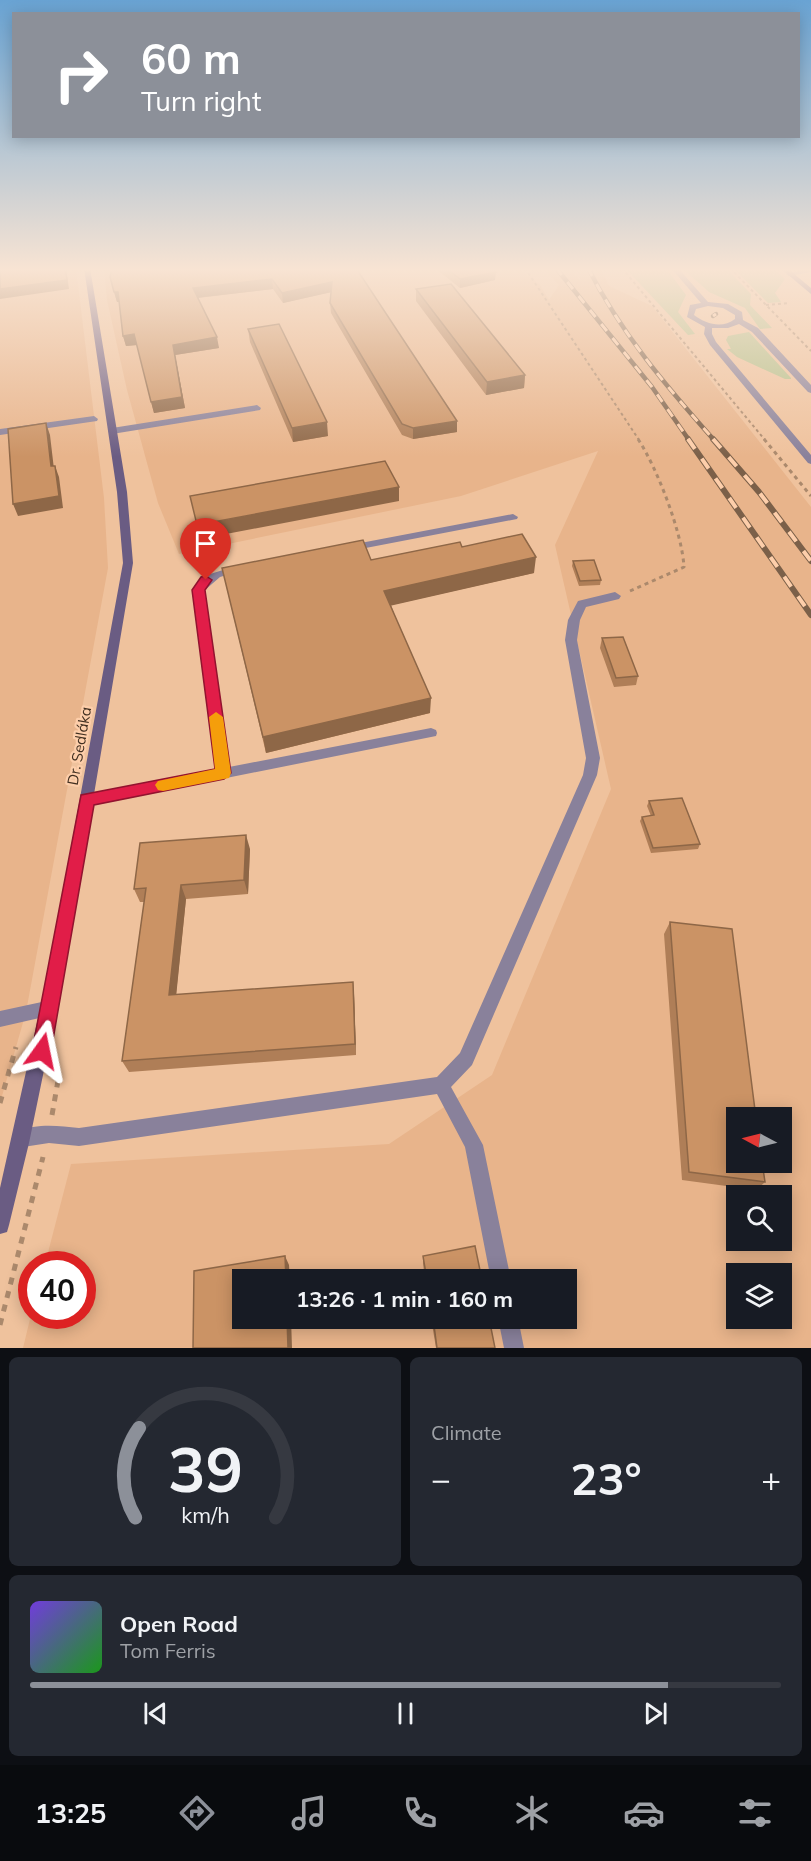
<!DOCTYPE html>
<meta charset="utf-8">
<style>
:root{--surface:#171b24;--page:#242831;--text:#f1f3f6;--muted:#9ea1a6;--line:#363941;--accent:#8c9099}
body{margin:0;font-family:Mulish,sans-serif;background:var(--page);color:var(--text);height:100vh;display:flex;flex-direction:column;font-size:22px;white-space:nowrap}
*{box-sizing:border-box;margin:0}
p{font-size:20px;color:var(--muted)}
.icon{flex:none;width:33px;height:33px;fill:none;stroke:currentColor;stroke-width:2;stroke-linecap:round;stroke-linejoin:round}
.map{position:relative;height:1348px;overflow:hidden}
.sheet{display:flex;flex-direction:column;gap:9px;padding:9px;background:#0d0f14;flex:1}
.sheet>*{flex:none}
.top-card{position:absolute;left:12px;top:12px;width:788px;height:126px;border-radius:0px;box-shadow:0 3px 15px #0003;background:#8c9099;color:#fff;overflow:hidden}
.needle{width:39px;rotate:277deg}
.tools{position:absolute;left:726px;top:1107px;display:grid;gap:12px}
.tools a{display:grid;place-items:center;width:66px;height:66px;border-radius:0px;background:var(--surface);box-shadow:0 3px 15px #0003;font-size:30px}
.speed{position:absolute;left:18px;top:1251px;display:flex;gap:12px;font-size:30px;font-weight:700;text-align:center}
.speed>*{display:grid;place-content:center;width:78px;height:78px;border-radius:50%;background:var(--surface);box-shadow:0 3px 15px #0003;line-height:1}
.speed .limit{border:9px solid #d22;background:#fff;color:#111}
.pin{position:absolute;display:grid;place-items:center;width:51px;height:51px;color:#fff;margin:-62px -26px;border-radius:50% 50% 50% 0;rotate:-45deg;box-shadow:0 0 6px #0007}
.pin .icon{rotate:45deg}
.me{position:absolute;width:66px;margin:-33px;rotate:12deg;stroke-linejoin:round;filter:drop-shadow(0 0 4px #0008)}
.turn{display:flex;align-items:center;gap:21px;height:126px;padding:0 30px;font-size:27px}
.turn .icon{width:78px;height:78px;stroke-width:2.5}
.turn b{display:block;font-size:42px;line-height:51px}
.big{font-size:45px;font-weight:700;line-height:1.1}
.sheet .widget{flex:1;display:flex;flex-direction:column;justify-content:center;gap:9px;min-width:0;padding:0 21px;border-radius:9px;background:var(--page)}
.sheet .dial{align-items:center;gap:0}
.dial svg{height:156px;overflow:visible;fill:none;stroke:var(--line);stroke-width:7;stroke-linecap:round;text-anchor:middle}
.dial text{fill:var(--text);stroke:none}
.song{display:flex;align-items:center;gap:18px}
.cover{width:72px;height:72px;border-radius:9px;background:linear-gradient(135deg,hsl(260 70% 55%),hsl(120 70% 35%))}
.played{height:6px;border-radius:3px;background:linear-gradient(90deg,var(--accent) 85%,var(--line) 85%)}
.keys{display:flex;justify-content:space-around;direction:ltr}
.heat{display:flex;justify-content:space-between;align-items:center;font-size:33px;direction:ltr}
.sheet .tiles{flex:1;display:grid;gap:9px;grid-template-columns:1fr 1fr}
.widget:last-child{grid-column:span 2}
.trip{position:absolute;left:232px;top:1269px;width:345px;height:60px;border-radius:0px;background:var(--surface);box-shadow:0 3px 15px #0003;font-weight:700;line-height:60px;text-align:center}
.menu{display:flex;height:96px;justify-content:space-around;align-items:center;background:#090b0e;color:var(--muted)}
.menu .icon{width:42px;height:42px}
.menu .on{color:var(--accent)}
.menu b{font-size:27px;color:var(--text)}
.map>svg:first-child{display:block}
.built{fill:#e8b48b;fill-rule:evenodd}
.green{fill:#b1bf89}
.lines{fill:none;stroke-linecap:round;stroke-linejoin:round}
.path-far2{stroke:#ab896c;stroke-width:2;stroke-dasharray:3 3;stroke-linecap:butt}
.path-far1{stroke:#ab896c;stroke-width:3;stroke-dasharray:4 4;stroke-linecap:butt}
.path{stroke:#ab896c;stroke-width:5;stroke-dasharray:7 7;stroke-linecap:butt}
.lane{fill:#89819b;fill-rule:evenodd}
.street{fill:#89819b;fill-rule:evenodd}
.secondary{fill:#6a5c83;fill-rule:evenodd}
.rail-far1-casing{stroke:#7b6049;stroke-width:4.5}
.rail-casing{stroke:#7b6049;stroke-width:6}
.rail-far1{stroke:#fdceaa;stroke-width:3;stroke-dasharray:9;stroke-linecap:butt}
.rail{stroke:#fdceaa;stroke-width:4;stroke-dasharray:12;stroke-linecap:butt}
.wall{fill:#af7e57}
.shaded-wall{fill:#8e6747}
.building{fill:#cb9365;stroke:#8e6747;stroke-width:1.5}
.route{fill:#e11d48;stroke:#92132f;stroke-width:1.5}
.slow{fill:#f59e0b}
.labels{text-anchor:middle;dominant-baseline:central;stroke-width:4.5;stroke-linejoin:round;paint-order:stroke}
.street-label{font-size:15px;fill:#412f20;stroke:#fdceaa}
</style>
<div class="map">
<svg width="811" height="1348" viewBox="0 0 811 1348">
<rect width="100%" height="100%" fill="#efc29d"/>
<path class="built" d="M0 268H76L104 498 108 568 26 1012 0 1103Z
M104 268H518L540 285 549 300 559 285 543 268H569L581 281 577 268H600L609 286 652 306 811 507V1348H23L31 1315 82 1316V1264H45L71 1164 389 1144 492 1075 611 789 555 545 598 451 461 496 179 554 158 503 127 390 107 300ZM736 1118H782V1162H736ZM736 1196H782V1240H736ZM736 1274H782V1318H736ZM243 1280H567V1318H243Z"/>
<path class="green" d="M625 268H666L686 295 678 312 695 334 688 335Z
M682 268H726L751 294 750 305 772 328 760 329 745 308 709 292Z
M733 268H773L785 279 775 293 781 302 768 303Z
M749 332 791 378V379H785L737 357 727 349H731L726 340 728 336Z"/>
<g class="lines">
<path class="path-far2" d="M525 268 639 440
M622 268 765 440
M730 268 811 351
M766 305 789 303"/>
<path class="path-far1" d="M764 439 811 496
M630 591 684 567C682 532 657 468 638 439"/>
<path class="path" d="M0 1103 16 1047
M52 1115 59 1075
M0 1325 43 1157"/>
<path class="lane" d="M671 268H678L708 302 728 304 742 312 743 320 758 328 811 385V393L808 392 752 332 739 324 728 328H712V334L716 342 811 455V464L808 463 710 345 704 334 705 327 687 317 690 305 701 303ZM708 306 723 308 735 315V319C722 329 706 324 694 315L696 309Z
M257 405 261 408 260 410 112 434 108 431 112 428Z
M94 416 98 419 97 421 0 435V429Z
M513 514 518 517 517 519 350 551 345 548 350 545Z
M239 565 244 568 243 570 220 577 205 590 229 767 431 728 436 730 437 733 436 736 87 806 82 804 80 800 82 796 87 794 216 770 194 590 207 575Z
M615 592 621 596 619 599 586 607 580 620 577 640 600 758 597 775 472 1065 451 1087 483 1145 511 1280H491L465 1147 437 1094 79 1146 49 1143 23 1147 17 1144 14 1138 17 1132C37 1123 58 1126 79 1128L437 1077 460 1053 583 775 586 758 565 640 568 620 578 601Z
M51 1000 57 1002 59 1008 57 1014 0 1027V1011Z
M498 1318H518L524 1348H504Z"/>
<path class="street" d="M811 268V272L789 276 786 274Z"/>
<path class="secondary" d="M84 268H90L127 492 133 563 63 978 29 1143 9 1225 7 1232 0 1234V1188L47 978 123 563 117 492Z
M780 268H787L811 288V294Z"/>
<g class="rail-far1-casing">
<path id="rail-far1" d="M556 268 652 387 689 440
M588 268C621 333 666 386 714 440
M713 316 716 314"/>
</g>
<g class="rail-casing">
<path id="rail" d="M688 439 811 615
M713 439 759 492 811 561"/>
</g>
<use href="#rail-far1" class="rail-far1"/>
<use href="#rail" class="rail"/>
</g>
<path class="wall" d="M356 268 457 432 413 439 402 435 331 313 330 303 331 292 283 303 273 289 198 298 219 348 175 355 185 408 154 413 137 345 126 346 123 336 119 302H117L110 277Z
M435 268H491L495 280 460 288Z
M416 289 525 375 524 388 486 395 416 301Z
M248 329 328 436 293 442 250 342Z
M462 547 534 573 391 605 430 713 266 753 222 568 371 560Z
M573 561 601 580 600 585 579 586 572 566Z
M602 638 638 676 636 685 614 687 600 648Z
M649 801 700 844 698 849 651 853 640 821 642 817 651 816 647 806Z
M250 849 248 894 186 899 176 994H354L356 1055 129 1072 122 1061 144 902H140L134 889Z
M670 922 765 1182 756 1190 682 1180 664 934Z
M423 1256 482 1280H425L423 1263Z
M431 1318H489L495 1348H436Z"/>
<path class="shaded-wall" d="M65 268H66L69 289 0 299V289Z
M496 272 495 280 460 288V279Z
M272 279 273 289 195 298 193 288Z
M332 282V292L283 303 282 293Z
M114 292H118L121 302H117Z
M134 334 137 345 126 346 123 336Z
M217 337 219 348 175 355 185 408 154 413 151 402 173 345Z
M525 375 524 388 486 395 487 382Z
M457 421V432L413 439V428Z
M327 422 328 436 293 442 292 428Z
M46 423 50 435 55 478 51 466Z
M55 466 59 477 63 508 18 516 13 504Z
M399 487V501L200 539 197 525Z
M536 557 534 573 385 607 384 591Z
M431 698 430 713 266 753 263 737Z
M246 835 250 849 248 894 244 880Z
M181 885 186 899 175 1007 169 995Z
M353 982 354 994 356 1055 355 1044Z
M285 1256 289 1265 290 1280H286Z
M287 1318H291L292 1348H288Z"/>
<path class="building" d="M0 268H65L67 280 0 289Z
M112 268H356L457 421 413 428 402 424 330 303 332 282 282 293 272 279 193 288 217 337 173 345 182 397 151 402 134 334 123 336 118 292H114L110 277Z
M446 268H491L496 272 460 279Z
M451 284 525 375 487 382 416 289Z
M279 324 327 422 292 428 248 329Z
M46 423 51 466H55L59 496 13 504 8 429Z
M385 461 399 487 197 525 190 496Z
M522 534 536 557 384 591 431 698 263 737 222 568 363 540 371 560 460 542 462 547Z
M594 560 601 580 580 581 573 561Z
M623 637 638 676 616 678 602 638Z
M682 798 700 844 653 848 642 817 654 815 649 801Z
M246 835 244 880 181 885 169 995 353 982 355 1044 122 1061 146 888 134 889 140 843Z
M670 922 732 929 756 1118H736V1162H762L765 1182 689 1172Z
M475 1246 482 1280H427L423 1256Z
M285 1256 286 1280H243V1318H287L288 1348H193L194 1271Z
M433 1318H489L495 1348H437Z"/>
<linearGradient id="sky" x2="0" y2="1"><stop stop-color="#69a3d3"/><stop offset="0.59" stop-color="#f8e4d3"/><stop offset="1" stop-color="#f8e4d3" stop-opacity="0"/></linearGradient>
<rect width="811" height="457" fill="url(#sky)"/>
<path class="route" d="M206 576 212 580 205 590 231 773 224 779 94 805 51 1051 48 1058 42 1061 35 1058 32 1051 81 795 215 769 192 590 201 577Z"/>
<path class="slow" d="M216 712 223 717 231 773 229 778 163 791 158 790 155 785 158 781 215 769 209 717Z"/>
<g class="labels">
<g class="street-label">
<text transform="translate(79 746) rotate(-80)">Dr. Sedláka</text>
</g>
</g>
</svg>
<div class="tools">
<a><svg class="needle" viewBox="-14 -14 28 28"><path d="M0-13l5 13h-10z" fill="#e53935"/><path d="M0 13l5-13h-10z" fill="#9ea1a6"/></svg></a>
<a><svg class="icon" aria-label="search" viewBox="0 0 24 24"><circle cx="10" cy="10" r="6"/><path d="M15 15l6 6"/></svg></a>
<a><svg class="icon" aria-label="layers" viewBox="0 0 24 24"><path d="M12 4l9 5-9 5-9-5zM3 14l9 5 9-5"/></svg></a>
</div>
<div class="speed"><div class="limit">40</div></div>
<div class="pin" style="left:206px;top:580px;background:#d93025"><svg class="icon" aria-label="arrive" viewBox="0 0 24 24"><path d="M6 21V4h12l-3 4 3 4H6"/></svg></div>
<svg class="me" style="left:42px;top:1051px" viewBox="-20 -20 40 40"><path d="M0-17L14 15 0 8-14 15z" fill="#e11d48" stroke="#fff" stroke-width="4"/></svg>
<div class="trip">13:26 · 1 min · 160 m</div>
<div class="top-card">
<div class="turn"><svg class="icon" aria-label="right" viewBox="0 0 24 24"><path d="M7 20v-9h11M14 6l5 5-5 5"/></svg><div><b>60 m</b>Turn right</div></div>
</div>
</div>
<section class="sheet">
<div class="tiles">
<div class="widget dial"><svg viewBox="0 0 100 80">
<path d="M14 69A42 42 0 1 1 86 69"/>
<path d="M14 69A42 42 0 0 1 16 23" stroke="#8c9099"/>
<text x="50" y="56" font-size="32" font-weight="700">39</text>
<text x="50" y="72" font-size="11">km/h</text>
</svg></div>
<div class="widget"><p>Climate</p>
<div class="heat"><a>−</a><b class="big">23°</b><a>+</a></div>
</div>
<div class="widget">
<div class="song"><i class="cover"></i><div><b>Open Road</b><p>Tom Ferris</p></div></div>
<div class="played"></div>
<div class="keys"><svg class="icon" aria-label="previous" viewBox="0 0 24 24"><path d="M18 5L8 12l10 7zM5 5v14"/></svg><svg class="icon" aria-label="pause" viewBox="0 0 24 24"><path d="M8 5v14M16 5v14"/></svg><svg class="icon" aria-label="next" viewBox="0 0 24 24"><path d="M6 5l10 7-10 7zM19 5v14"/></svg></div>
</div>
</div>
</section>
<nav class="menu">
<b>13:25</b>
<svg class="icon on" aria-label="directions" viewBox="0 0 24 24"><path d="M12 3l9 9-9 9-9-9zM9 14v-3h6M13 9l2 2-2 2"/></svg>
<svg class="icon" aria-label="music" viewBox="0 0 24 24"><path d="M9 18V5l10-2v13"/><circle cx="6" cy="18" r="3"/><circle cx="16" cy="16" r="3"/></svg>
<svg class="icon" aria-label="phone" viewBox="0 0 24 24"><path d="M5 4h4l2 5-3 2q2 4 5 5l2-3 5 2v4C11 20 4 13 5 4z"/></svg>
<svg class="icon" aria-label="climate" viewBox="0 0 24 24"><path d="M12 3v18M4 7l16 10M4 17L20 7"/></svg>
<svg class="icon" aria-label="car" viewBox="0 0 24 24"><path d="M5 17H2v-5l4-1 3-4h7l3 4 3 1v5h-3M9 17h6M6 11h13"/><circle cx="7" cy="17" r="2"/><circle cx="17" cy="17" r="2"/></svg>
<svg class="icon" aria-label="filters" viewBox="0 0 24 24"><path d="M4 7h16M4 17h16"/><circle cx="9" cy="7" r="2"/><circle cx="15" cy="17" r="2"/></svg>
</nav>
